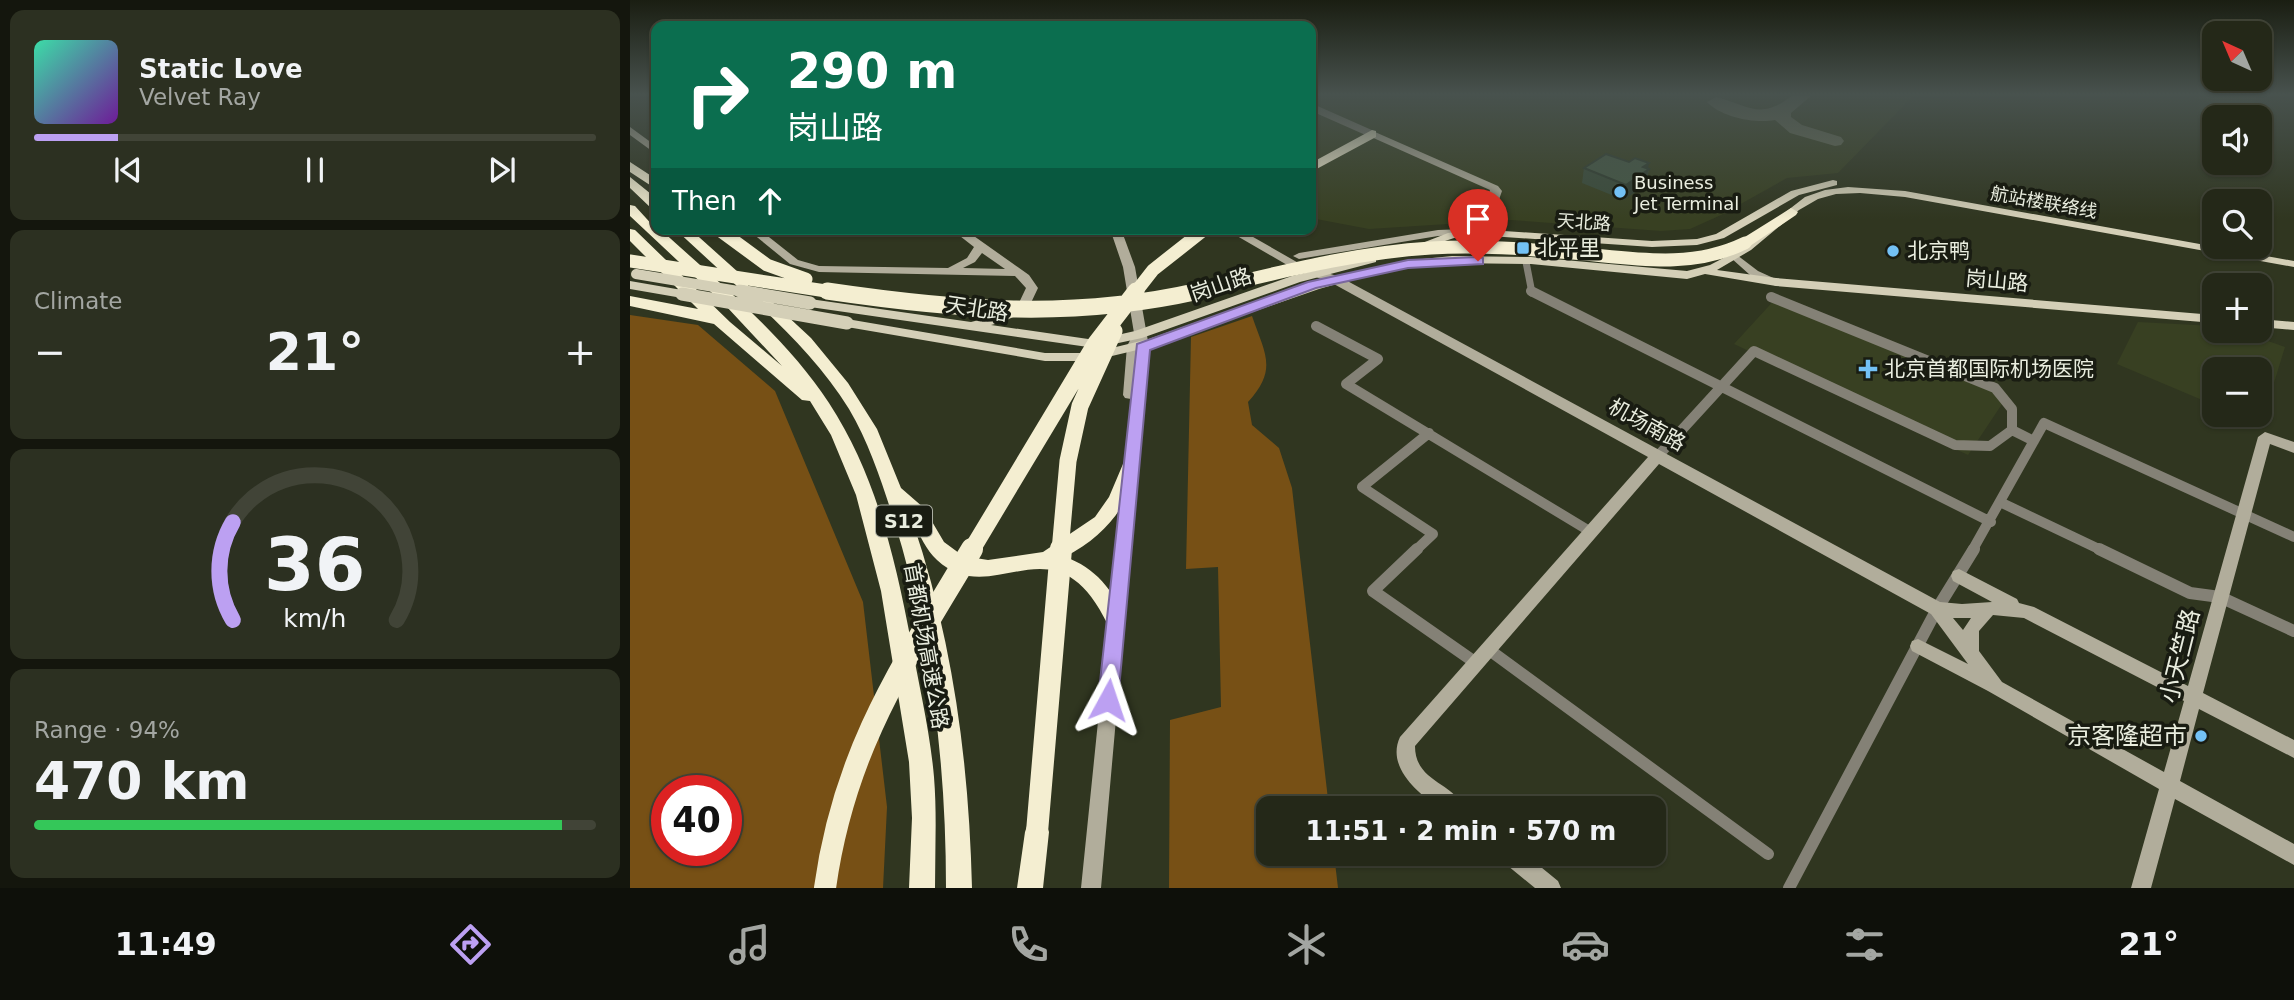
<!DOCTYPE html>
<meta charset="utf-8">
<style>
:root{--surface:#242818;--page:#2c3021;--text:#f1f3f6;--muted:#a3a6a2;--line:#414437;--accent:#bca0f2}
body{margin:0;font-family:"DejaVu Sans","Noto Sans SC",sans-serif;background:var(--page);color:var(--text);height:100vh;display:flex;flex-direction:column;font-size:26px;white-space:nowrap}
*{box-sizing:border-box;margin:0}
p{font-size:23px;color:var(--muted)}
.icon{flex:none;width:38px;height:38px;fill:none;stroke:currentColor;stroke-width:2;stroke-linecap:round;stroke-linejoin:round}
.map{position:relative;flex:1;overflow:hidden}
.details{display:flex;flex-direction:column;gap:10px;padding:10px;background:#14160d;width:630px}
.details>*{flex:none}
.top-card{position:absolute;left:21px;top:21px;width:665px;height:214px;border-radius:14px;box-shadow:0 2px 5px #0004,0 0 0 2px var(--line);background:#0b6e4f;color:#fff;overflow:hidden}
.needle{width:46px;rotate:316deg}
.fabs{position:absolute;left:1572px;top:21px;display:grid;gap:14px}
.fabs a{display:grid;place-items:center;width:70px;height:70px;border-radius:14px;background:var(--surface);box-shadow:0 2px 5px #0004,0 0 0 2px var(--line);font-size:35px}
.speed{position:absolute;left:21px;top:775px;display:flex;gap:14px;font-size:35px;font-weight:700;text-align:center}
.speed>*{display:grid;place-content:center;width:91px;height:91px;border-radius:50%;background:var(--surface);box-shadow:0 2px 5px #0004,0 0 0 2px var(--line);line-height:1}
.speed .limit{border:10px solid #d22;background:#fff;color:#111}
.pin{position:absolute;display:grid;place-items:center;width:60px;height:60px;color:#fff;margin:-72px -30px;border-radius:50% 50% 50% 0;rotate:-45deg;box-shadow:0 0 7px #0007}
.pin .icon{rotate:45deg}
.me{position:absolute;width:77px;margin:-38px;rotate:5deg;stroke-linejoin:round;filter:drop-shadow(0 0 5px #0008)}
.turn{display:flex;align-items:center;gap:24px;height:147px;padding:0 21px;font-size:32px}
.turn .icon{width:91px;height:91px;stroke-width:2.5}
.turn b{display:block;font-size:49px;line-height:60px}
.then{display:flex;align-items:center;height:66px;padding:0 21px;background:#0003;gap:14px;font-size:26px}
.big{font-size:52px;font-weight:800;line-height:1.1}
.details .card{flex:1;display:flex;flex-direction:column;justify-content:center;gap:10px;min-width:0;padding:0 24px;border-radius:14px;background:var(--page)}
.details .dial{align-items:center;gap:0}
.dial svg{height:182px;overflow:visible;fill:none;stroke:var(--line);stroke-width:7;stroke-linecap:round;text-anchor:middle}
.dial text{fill:var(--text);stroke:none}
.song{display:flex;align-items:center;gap:21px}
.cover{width:84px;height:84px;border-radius:10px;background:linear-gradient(135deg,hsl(160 70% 55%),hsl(280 70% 35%))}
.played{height:7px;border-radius:4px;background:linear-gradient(90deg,var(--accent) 15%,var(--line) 15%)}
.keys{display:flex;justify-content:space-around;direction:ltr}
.heat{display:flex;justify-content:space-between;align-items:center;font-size:38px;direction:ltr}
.charge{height:10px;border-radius:5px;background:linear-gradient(90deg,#34c759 94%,var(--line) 0)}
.trip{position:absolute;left:626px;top:796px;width:410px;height:70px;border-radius:14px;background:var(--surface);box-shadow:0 2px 5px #0004,0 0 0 2px var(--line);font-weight:800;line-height:70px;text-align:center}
.menu{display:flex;height:112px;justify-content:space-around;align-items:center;background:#0e100a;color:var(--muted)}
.menu .icon{width:49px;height:49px}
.menu .active{color:var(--accent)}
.menu b{font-size:32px;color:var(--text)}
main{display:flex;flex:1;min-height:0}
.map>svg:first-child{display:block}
.built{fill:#384022}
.green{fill:#775015;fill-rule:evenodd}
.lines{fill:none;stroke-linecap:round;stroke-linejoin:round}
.taxiway{fill:#666c58;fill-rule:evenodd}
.street-far2{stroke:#848176;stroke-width:7}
.street-far1{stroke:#848176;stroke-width:10}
.street{stroke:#848176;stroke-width:12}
.secondary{fill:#b1ad9b;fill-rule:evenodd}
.primary{fill:#d4cfb7;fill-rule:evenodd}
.highway{fill:#f4eed1;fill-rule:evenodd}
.primary-bridge-far1{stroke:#d4cfb7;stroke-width:10}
.primary-bridge{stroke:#d4cfb7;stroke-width:13}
.highway-bridge-far2{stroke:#f4eed1;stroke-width:13}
.highway-bridge-far1{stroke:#f4eed1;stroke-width:17}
.highway-bridge{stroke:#f4eed1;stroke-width:22}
.wall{fill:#3a4b3a}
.shaded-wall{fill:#303d30}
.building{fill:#445744;stroke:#303d30;stroke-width:2}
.route{fill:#bca0f2;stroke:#7a689d;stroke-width:2}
.poi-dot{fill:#73c1f5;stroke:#191c12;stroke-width:2.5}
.labels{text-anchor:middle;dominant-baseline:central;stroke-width:7;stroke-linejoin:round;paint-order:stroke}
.far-poi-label{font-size:18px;fill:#e9eddf;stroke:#191c12;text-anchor:start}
.far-street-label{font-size:18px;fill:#e9eddf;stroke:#191c12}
.shield{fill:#191c12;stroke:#abaea2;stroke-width:2}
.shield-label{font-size:19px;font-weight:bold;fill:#e9eddf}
.poi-label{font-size:21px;fill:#e9eddf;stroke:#191c12;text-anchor:start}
.street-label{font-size:21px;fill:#e9eddf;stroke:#191c12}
.near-street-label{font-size:24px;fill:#e9eddf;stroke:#191c12}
.near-poi-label{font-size:24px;fill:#e9eddf;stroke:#191c12;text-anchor:end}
</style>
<main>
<section class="details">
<div class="card">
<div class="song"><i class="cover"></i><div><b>Static Love</b><p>Velvet Ray</p></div></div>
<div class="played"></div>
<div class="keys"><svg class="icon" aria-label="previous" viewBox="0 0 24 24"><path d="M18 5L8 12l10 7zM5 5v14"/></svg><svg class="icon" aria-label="pause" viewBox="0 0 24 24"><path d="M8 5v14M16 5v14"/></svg><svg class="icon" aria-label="next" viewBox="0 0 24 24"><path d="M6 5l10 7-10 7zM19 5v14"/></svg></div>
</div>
<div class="card"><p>Climate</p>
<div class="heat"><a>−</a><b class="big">21°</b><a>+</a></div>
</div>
<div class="card dial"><svg viewBox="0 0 100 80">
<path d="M14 69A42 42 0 1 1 86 69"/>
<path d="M14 69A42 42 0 0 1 14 26" stroke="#bca0f2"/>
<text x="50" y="56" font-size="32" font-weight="700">36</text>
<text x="50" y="72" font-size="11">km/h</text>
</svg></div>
<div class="card"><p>Range · 94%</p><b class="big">470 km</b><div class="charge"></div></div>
</section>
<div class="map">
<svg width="1664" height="888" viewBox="0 0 1664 888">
<rect width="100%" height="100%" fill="#303620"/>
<path class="built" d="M681 95H1284L1208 173 1157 178 1091 215 1060 229 1031 231 881 220 739 229 686 219 681 217Z
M1552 95H1627L1619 113Z
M1148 296 1378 395 1338 455 1104 344Z
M1508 322 1584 326V331H1610L1655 347 1631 425 1606 415H1629V369H1584V405L1487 364Z"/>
<path class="green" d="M0 315 68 325 145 391 233 602 257 807 253 888H0ZM37 791H96V850H37Z
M622 316C635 354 648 369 618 402L622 425 649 448 662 488 699 808H639V854H704L708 888H539L540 720 591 707 588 567 556 569 561 337Z"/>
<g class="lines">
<path class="taxiway" d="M1163 95H1182L1161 113V117L1172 125 1211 137 1214 141 1211 145 1205 146 1160 133 1145 120C1125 124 1091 117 1077 102L1086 97C1121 106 1130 121 1163 95Z"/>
<path class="street-far2" d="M681 107 742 134
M896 262 902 293"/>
<path class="street-far1" d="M901 291 1361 522
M686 326 748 359 716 384 961 532
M1382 430 1404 441
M1027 457 1124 351 1325 445 1360 446 1382 430V409L1365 388 1141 297
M1372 503 1473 551
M785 551 803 534 732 487 799 433
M1342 551 1414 423 1664 537"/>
<path class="street" d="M787 549 743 591 846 663
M1469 549 1560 593 1590 597 1664 631
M858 649 1138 854
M1159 888 1307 609 1344 549"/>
<path class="secondary" d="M0 127 26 146V154L0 135Z
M739 132H745L868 186 872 191 857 234 853 235 848 232 860 190 739 136Z
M117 229H129L168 260 189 266 318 268 337 258 344 247 321 229H334L399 275 408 288 399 307 393 311 387 307 396 288 385 276 189 272 160 264ZM352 253 375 269 333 268 345 262Z
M480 229H491L505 267 519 347 471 888H451L501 399 495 398 493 395 497 346 504 333 493 267Z
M595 229H609L672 265 710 277 1310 602 1332 604 1362 602 1323 581 1321 576 1323 571 1329 569 1387 599 1389 603 1404 607 1558 686 1628 437 1635 432 1664 442V453L1640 444 1573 693 1664 740V758L1569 709 1550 781 1664 844V865L1545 799 1521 888H1501L1529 789 1358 691 1282 651 1280 646 1282 641 1288 639 1338 664 1301 614 1029 464 785 746C785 782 823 782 834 808H809C788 793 756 767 770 737L1018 457 702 283 664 269ZM1363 615 1394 618 1554 701 1534 772 1372 682 1349 651V631ZM1323 618H1341L1333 630Z
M835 229 840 232 839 234 808 236 669 259 663 256 669 253 808 230Z
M1107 255 1128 271 1152 282 1146 286 1120 275 1101 258Z
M869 854H895L928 881 931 888H905L872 861Z"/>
<path class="primary" d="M1203 180 1207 181V185L1169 195 1094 238 1067 245 1022 247 845 235 824 238 788 250 782 247 818 233 845 229 1022 241 1067 239 1086 234 1161 191Z
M1218 187 1275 191 1664 261V267L1275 197 1230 193 1206 194 1188 199 1169 210 1121 250 1087 270 1146 278 1584 315V323L1146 286 1075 274 1057 279 901 264 822 263 783 267 745 273 689 289 528 345 461 361H415L217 327 211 323 217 319 415 353H461L519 339 623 302 701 278 783 260 822 256 901 257 1057 271 1080 265 1103 253 1175 197 1195 190Z
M742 257 746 258V262L670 282 512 338 465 348 180 307 174 303 180 299 341 322 365 316 391 304 395 305 397 308 395 311 373 322 361 325 465 340 505 331 662 276Z
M0 281 52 290 58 294 52 298 0 289Z
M1629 319 1664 322V330L1629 327Z"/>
<path class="highway" d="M742 130 746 131V137L681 172V163Z
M0 162 26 179V189L0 172Z
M0 177 26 198V209L21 208 0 188Z
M0 205 5 206 26 229H30C89 283 155 336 199 403 246 475 265 558 281 641 289 686 300 731 304 777 307 814 305 851 305 888H279L282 818 279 762 251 591 226 495 201 435 180 401 172 400 84 324 0 306V296L68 309 0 241V229L5 230 100 322 152 366 96 306 0 216Z
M1161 208 1168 212 1166 215 1120 246H1110V240Z
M45 229H60L118 281V287H108Z
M134 297 139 299 181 338 218 383 247 429 271 488 294 508 314 542 333 556 358 560 413 552 465 517 479 497 493 464H505L508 469C495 511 474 536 435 557 465 567 484 591 495 619L492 625 485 628 478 625C424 513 364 613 307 560 296 550 290 535 283 523 323 641 339 763 342 888H316C316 761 301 638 263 517 251 480 239 443 219 409 195 370 162 336 129 305L127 302 129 299Z
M407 820 416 823 419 832 413 888H387L395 832 398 823Z"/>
<path class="primary-bridge-far1" d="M6 274 120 293"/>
<path class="primary-bridge" d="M110 291 180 303
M52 294 217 323"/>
<path class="highway-bridge-far2" d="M88 229 137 265 176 279
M0 261 209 293
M505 293 523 270 575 229
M561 293C640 275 719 253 801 248 848 245 896 249 943 253 1003 258 1059 270 1115 243"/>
<path class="highway-bridge-far1" d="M197 291C326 310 441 320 569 291
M341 551 466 343 506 291
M430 551 438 461 450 406 484 331"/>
<path class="highway-bridge" d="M407 832 431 549
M195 888C214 750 272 666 342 549"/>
</g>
<path class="wall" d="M954 168 1019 169 1016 184 994 200 952 183Z"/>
<path class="shaded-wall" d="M1019 163 1016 184 994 200 996 185 1013 167Z"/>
<path class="building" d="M976 154 999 162 1005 158 1019 163 1013 167 1019 169 996 185 954 168Z"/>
<linearGradient id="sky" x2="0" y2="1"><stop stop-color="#1a1e12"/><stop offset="0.43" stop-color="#48524e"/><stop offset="1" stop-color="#48524e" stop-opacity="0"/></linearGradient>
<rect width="1664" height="219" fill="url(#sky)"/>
<path class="route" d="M848 257 853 258V264L778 268 686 288 520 350 488 700 485 706 478 709 471 706 468 700 507 344 678 282 778 260Z"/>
<g class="poi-dot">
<circle cx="990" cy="192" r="7"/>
<rect x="886" y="241" width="14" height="14" rx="3.5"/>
<circle cx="1263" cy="251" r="7"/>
<path d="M1234.5 358.5h7v7h7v7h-7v7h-7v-7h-7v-7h7z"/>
<circle cx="1571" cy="736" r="7"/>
</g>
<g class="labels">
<g class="far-poi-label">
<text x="1004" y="182">Business<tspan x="1004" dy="21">Jet Terminal</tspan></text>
</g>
<g class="far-street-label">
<text transform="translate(1414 202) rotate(10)">航站楼联络线</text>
<text transform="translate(954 222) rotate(4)">天北路</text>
</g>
<rect class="shield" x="246" y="505.5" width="56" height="31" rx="5"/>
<g class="shield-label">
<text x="274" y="521">S12</text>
</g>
<g class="poi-label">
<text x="907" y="248">北平里</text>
<text x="1277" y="251">北京鸭</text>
<text x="1254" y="369">北京首都国际机场医院</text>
</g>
<g class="street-label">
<text transform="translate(1367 281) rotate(5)">岗山路</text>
<text transform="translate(591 285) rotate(-19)">岗山路</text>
<text transform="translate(347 309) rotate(9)">天北路</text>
<text transform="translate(1017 425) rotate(29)">机场南路</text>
<text transform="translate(296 646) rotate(80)">首都机场高速公路</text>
</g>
<g class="near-street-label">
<text transform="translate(1550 656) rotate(-76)">小天竺路</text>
</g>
<g class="near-poi-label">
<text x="1557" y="736">京客隆超市</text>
</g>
</g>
</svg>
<div class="fabs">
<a><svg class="needle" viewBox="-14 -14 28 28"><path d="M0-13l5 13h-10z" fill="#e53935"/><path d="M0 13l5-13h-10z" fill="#a3a6a2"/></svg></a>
<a><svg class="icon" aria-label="sound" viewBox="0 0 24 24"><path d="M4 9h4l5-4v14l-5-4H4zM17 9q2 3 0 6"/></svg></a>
<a><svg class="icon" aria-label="search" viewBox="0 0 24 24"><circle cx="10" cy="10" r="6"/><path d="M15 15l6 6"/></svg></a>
<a>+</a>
<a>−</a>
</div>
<div class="speed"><div class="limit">40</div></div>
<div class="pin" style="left:848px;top:261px;background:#d93025"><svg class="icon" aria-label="arrive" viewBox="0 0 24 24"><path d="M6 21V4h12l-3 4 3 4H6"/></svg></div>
<svg class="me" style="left:478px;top:700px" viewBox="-20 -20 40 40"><path d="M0-17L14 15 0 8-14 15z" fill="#bca0f2" stroke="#fff" stroke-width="4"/></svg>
<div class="trip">11:51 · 2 min · 570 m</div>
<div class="top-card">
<div class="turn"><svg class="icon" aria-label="right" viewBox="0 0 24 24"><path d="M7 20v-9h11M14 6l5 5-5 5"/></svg><div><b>290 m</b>岗山路</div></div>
<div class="then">Then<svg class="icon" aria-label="ahead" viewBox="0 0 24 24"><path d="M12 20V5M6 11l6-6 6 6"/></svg></div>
</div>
</div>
</main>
<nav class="menu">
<b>11:49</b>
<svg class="icon active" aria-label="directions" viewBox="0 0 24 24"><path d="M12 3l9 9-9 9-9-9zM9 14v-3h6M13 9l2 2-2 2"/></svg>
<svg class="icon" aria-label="music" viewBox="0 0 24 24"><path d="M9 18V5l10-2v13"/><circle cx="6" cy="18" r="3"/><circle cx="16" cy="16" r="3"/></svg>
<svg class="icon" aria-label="phone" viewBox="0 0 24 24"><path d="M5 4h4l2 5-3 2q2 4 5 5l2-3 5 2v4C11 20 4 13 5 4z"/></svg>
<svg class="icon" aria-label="climate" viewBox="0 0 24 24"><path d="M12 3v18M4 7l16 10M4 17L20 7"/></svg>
<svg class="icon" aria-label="car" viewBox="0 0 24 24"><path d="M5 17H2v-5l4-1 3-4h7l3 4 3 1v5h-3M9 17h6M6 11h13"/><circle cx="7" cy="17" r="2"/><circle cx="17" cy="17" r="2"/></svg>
<svg class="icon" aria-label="filters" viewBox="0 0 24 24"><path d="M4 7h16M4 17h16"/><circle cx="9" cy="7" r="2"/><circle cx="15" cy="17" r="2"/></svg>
<b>21°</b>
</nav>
